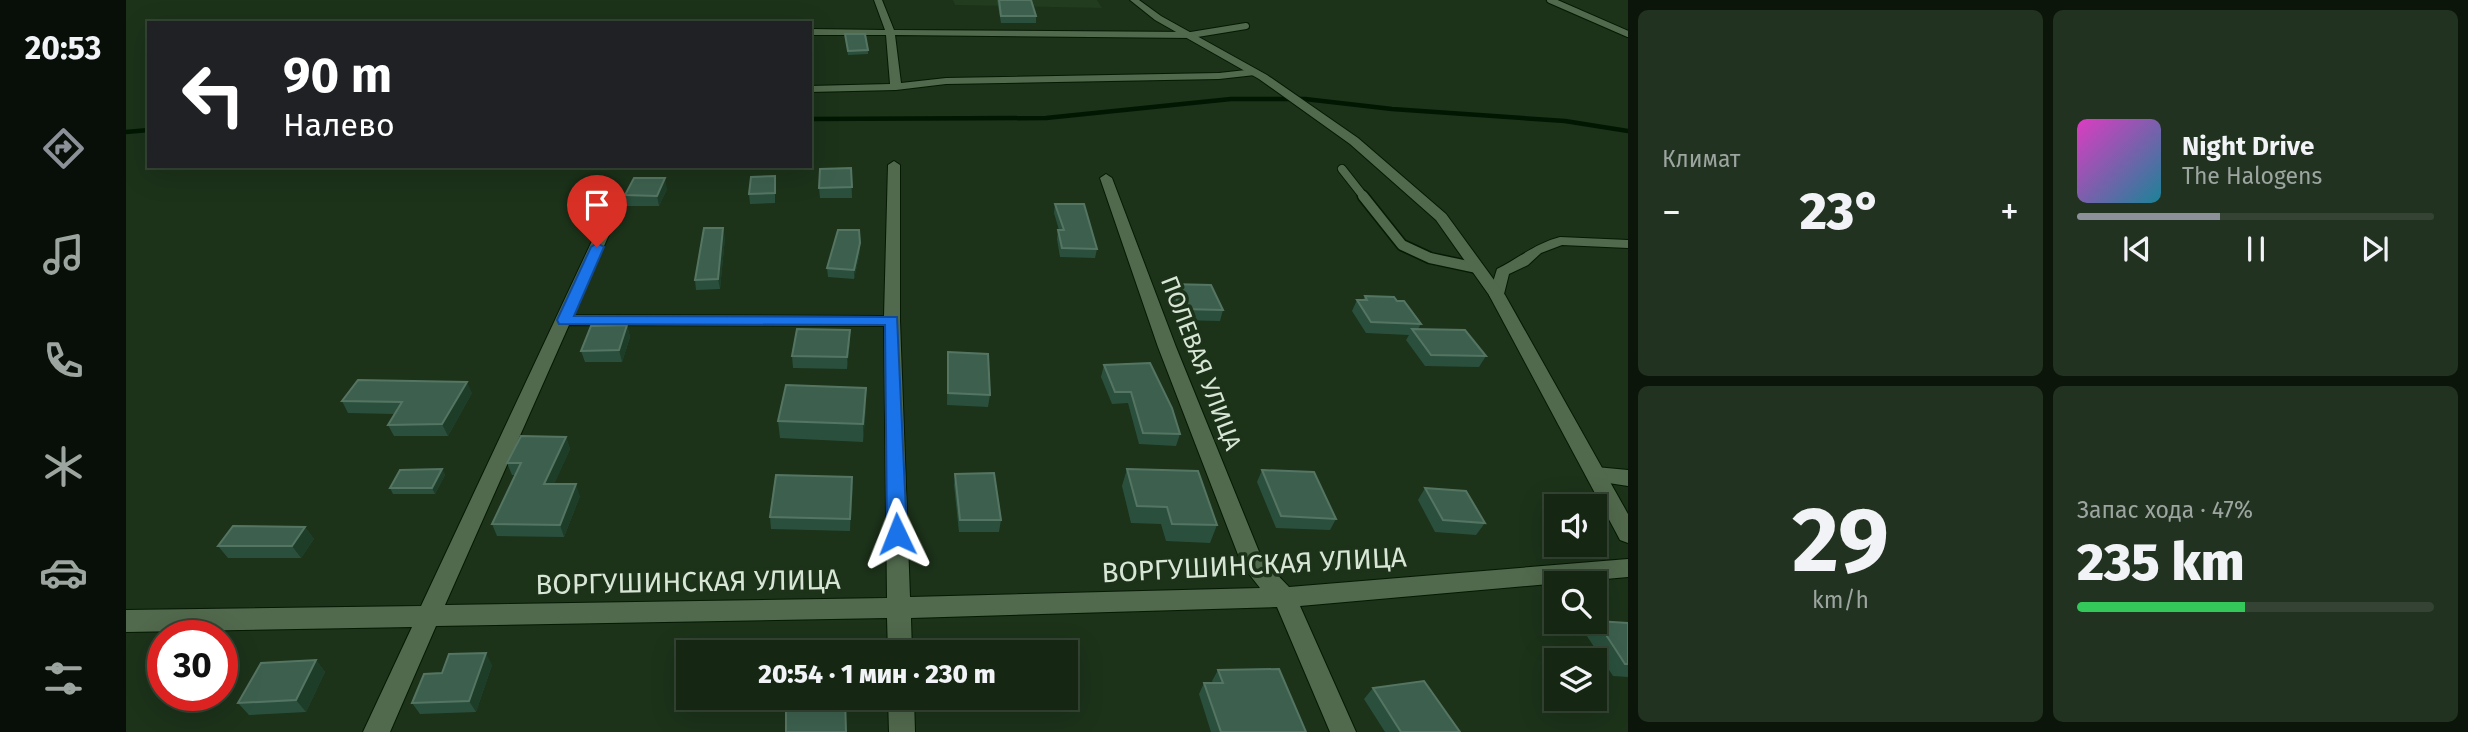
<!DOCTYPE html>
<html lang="ru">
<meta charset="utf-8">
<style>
:root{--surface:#152613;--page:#223221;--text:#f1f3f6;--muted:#9da5a0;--line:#344333;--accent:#8c9099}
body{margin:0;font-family:"Fira Sans",sans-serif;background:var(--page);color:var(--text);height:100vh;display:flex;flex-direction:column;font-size:26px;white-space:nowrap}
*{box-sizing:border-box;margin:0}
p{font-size:23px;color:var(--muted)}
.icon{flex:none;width:38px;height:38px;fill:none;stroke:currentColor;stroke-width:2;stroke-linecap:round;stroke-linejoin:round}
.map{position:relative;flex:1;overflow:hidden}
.sheet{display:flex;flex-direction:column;gap:10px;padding:10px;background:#0c150a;width:840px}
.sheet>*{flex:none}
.guide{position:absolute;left:21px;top:21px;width:665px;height:147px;border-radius:0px;box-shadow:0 7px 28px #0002,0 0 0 2px var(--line);background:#202124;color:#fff;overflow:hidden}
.fabs{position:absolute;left:1418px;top:494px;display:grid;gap:14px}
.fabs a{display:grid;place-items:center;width:63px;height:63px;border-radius:0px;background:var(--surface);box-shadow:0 7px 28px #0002,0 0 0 2px var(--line);font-size:35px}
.speed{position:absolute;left:21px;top:620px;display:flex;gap:14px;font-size:35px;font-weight:700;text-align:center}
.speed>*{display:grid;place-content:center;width:91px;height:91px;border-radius:50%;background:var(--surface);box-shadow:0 7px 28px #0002,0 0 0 2px var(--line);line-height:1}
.speed .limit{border:10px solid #d22;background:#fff;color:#111}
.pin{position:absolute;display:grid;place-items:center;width:60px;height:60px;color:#fff;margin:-72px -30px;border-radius:50% 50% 50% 0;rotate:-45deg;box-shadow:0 0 7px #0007}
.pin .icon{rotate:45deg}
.me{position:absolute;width:77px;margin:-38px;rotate:358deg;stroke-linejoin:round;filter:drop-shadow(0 0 5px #0008)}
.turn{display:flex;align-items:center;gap:24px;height:147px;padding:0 21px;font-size:32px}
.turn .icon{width:91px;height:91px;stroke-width:2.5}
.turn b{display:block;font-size:49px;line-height:60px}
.big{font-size:52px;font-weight:800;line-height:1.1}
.sheet .card{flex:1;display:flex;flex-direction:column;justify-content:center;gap:10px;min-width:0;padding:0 24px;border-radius:10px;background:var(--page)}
.sheet .dial{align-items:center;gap:0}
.dial b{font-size:91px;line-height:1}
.song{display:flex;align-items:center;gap:21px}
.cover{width:84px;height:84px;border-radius:10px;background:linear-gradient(135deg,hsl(310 70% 55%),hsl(190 70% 35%))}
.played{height:7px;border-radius:4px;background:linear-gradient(90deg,var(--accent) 40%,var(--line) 40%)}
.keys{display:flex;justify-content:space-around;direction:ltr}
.heat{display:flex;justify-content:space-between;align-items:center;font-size:38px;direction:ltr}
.charge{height:10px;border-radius:5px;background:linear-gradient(90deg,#34c759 47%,var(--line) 0)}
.sheet .tiles{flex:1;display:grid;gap:10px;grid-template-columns:repeat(2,1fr)}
.trip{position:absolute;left:550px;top:640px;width:402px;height:70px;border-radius:0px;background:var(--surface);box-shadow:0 7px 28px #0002,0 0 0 2px var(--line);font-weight:800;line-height:70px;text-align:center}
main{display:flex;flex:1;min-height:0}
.tab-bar{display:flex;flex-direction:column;width:126px;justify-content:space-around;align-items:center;background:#080f08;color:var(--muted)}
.tab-bar .icon{width:49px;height:49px}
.tab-bar .on{color:var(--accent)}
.tab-bar b{font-size:32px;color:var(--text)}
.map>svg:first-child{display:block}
.built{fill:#213c1e}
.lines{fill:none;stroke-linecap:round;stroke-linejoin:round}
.stream{stroke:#021701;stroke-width:4.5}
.service-far2-casing{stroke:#051903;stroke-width:8}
.service-far1-casing{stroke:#051903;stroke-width:10}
.service-casing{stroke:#051903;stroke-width:13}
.minor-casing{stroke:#051903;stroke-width:2}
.tertiary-casing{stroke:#051903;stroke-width:2}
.service-far2{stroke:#51694d;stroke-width:6}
.service-far1{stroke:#51694d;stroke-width:8}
.service{stroke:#51694d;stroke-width:10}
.minor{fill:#51694d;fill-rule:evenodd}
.tertiary{fill:#51694d;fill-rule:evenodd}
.wall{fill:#2a503d}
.shaded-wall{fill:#1d3d28}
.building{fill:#3d604e;stroke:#557563;stroke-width:2}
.route{fill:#1a73e8;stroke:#114b97;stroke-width:2}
.labels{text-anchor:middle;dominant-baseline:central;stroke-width:7;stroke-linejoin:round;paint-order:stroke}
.street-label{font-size:24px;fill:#d8e6d6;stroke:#1c3219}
.near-street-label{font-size:28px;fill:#d8e6d6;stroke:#1c3219}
</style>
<main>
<nav class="tab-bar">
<b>20:53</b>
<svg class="icon on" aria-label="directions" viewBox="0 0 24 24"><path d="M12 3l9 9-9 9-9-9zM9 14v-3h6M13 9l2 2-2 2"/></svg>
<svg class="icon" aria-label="music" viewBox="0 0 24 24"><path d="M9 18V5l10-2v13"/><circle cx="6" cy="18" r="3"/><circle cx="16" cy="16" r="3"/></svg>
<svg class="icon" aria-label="phone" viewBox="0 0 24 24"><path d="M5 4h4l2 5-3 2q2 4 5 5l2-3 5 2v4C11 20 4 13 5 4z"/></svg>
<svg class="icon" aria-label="climate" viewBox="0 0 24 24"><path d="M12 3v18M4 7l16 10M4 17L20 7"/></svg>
<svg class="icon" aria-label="car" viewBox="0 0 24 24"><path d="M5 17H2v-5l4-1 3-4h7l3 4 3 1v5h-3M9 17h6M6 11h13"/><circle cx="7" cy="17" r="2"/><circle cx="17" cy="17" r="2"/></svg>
<svg class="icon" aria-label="filters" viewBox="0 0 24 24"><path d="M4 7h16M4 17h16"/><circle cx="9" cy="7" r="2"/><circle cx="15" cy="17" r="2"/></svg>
</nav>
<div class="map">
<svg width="1502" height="732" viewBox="0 0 1502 732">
<rect width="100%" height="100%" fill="#1c3219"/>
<path class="built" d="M827 0H971L976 8 829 5Z"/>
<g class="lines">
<path class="stream" d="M684 119 920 118 1105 99H1179L1266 109 1439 121 1502 131
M0 132 23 130"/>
<g class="service-far2-casing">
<path id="service-far2" d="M1424 0 1502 34
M1065 35 1120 26"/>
</g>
<g class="service-far1-casing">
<path id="service-far1" d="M1216 169 1238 197"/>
</g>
<g class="service-casing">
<path id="service" d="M1237 196 1276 245 1304 258 1351 268"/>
</g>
<g class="minor-casing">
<path id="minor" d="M748 0H756L768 30 1065 32 1070 35 1065 38 769 35 775 83 820 78 1093 73 1129 69 1134 72 1129 75 1093 79 820 84 770 90 684 92V86L764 84 760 35H684V29L759 30Z
M768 161 774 165V321L784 597 1134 588 1116 565 1032 347 974 178 980 174 986 178 1050 347 1136 559 1163 587 1502 559V577L1174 606 1230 732H1204L1151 607 785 618 786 653H762L761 618 310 626 264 732H237L286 627 0 632V610L295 606 488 194 493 193 500 197 447 315 758 316 762 165ZM443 325 758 326 761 598 319 605Z
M1434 237 1502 240V248L1436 245 1415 253 1402 265 1383 274 1377 298H1365L1363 295 1371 269C1393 258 1410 243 1434 237Z
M1470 467 1502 470V486L1463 480 1460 475 1463 470Z
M762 698H788L789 732H763Z"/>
</g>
<g class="tertiary-casing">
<path id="tertiary" d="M1004 0H1013L1035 16 1141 75 1232 138 1320 214 1379 295 1502 514V543L1494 540 1363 295 1310 220 1224 144 1133 79 1029 20Z"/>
</g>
<use href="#service-far2" class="service-far2"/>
<use href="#service-far1" class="service-far1"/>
<use href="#service" class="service"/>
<use href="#minor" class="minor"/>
<use href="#tertiary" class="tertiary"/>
</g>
<path class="wall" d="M871 0H905L910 16V23H875Z
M719 34 742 50V54L722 55Z
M725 168 726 198H694L693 188Z
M649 176V203L624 204 623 194Z
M541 189 533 206H501L499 195Z
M929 204 971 249 969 258 934 257 931 239 932 230H933L928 213Z
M599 237 594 289 570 290 569 280Z
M734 252 728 279 702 277 701 268Z
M1044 284 1097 310 1094 321 1052 320 1041 295Z
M1239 296 1271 301 1295 324 1292 329 1360 356 1353 367 1299 366 1280 340 1283 335 1240 333 1226 311 1231 300H1237Z
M501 325 504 337 496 362H459L455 351Z
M724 330V341L721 369 667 368 666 356Z
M822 352 864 395 862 407 821 405Z
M978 365 1054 434 1050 446 1013 444 1002 403 986 404 975 377Z
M346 393 322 436H268L262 425 269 414 222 413 216 401Z
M740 406 737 442 654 438 652 421Z
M440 437 444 449 428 484 454 496 438 537 371 536 366 524 389 475H386L381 463Z
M316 469 319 475 309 494H267L264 488Z
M1001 469 1091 525 1084 543 1040 541 1035 524 1005 523 996 486Z
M1136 470 1210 519 1204 530 1150 528 1131 482Z
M829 474 875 520 873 532H833L828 485Z
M726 477 724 531 645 529 644 517Z
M1299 488 1359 523 1350 535 1309 532 1292 500Z
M179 527 188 539 175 558H102L92 546Z
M1471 621 1502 623V677L1487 676 1459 633Z
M190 660 199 672 180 712 123 715 112 703Z
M366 665 350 712 294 714 286 703 316 673Z
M1092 670 1180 732H1085L1073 694 1078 683H1087L1086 681Z
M1247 688 1334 732H1259L1238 699Z"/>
<path class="shaded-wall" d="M539 178 541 189 533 206 531 196Z
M597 228 599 237 594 289 592 279Z
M734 243V252L728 279V270Z
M501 325 504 337 496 362 493 350Z
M724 330V341L721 369V357Z
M341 382 346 393 322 436 316 424Z
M740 388V406L737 442V424Z
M440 437 444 449 423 496 418 484Z
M316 469 319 475 309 494 306 488Z
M726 477 727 489 724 531V519Z
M450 484 454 496 438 537 434 525Z
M179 527 188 539 175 558 166 546Z
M360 653 366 665 350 712 343 701Z
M190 660 199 672 180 712 170 700Z"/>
<path class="building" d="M873 0H905L910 16H875Z
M719 34H739L742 50 722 51Z
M725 168 726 187 693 188 694 169Z
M649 176V193L623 194 625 177Z
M508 178H539L531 196 499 195Z
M929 204H958L971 249 936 248 932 230H938Z
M578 228H597L592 279 569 280Z
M712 230H733L734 243 728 270 701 268Z
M1044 284 1085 285 1097 310 1055 309Z
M1239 296 1268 297 1271 301H1278L1295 324 1245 322 1231 300H1241Z
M501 325 493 350 455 351 465 326Z
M671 329 724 330 721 357 666 356Z
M1286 329 1339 330 1360 356 1305 355Z
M822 352 862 354 864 395 822 393Z
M1024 363 1046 408 1054 434 1017 433 1005 392H989L978 365Z
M232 380 341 382 316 424 262 425 276 402 216 401Z
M660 385 740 388 737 424 652 421Z
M395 436 440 437 418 484H450L434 525 366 524 395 463H381Z
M316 469 306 488H264L274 470Z
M1001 469 1072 471 1091 525 1046 524 1041 507 1011 506Z
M1136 470 1188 472 1210 519 1155 516Z
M868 473 875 520H834L829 474Z
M650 475 726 477 724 519 644 517Z
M1299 488 1340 491 1359 523 1317 520Z
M107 526 179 527 166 546H92Z
M1471 621 1502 623V664H1499Z
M360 653 343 701 286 703 298 674 316 673 323 654Z
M190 660 170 700 112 703 135 663Z
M1153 669 1180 732H1095L1078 683H1097L1092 670Z
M1298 681 1334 732H1275L1247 688Z
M679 698H719L720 732H660V699Z"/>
<path class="route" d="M471 243 478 247 448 316 771 317 781 534 778 540 771 542 764 540 761 534 759 325 433 324 431 320 465 247Z"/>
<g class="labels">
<g class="street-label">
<text transform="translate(1075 363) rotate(69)">ПОЛЕВАЯ УЛИЦА</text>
</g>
<g class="near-street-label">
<text transform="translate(1128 565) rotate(-3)">ВОРГУШИНСКАЯ УЛИЦА</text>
<text transform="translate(562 582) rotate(-1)">ВОРГУШИНСКАЯ УЛИЦА</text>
</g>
</g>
</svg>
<div class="fabs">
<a><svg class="icon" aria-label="sound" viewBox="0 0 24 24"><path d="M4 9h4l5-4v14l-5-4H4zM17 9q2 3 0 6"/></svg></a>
<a><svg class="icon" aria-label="search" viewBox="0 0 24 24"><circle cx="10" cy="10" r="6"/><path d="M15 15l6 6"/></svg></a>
<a><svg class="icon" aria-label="layers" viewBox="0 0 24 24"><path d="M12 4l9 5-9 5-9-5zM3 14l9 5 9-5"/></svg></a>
</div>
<div class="speed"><div class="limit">30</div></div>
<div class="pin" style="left:471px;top:247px;background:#d93025"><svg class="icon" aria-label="arrive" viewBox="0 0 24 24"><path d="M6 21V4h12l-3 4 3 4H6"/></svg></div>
<svg class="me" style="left:771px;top:534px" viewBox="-20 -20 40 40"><path d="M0-17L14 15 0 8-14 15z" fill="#1a73e8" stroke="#fff" stroke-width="4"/></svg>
<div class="trip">20:54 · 1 мин · 230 m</div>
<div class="guide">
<div class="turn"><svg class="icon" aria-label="left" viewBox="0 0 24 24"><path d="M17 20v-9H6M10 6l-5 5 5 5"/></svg><div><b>90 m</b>Налево</div></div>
</div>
</div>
<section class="sheet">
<div class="tiles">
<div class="card"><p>Климат</p>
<div class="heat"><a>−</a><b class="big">23°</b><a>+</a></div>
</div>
<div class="card">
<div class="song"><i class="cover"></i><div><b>Night Drive</b><p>The Halogens</p></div></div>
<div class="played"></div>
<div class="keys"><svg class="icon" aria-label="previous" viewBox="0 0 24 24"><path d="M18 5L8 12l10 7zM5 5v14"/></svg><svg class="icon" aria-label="pause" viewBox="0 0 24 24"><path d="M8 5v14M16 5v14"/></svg><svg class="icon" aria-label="next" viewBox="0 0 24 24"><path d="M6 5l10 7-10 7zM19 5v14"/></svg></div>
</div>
<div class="card dial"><b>29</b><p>km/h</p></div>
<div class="card"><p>Запас хода · 47%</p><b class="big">235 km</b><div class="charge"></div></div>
</div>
</section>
</main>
